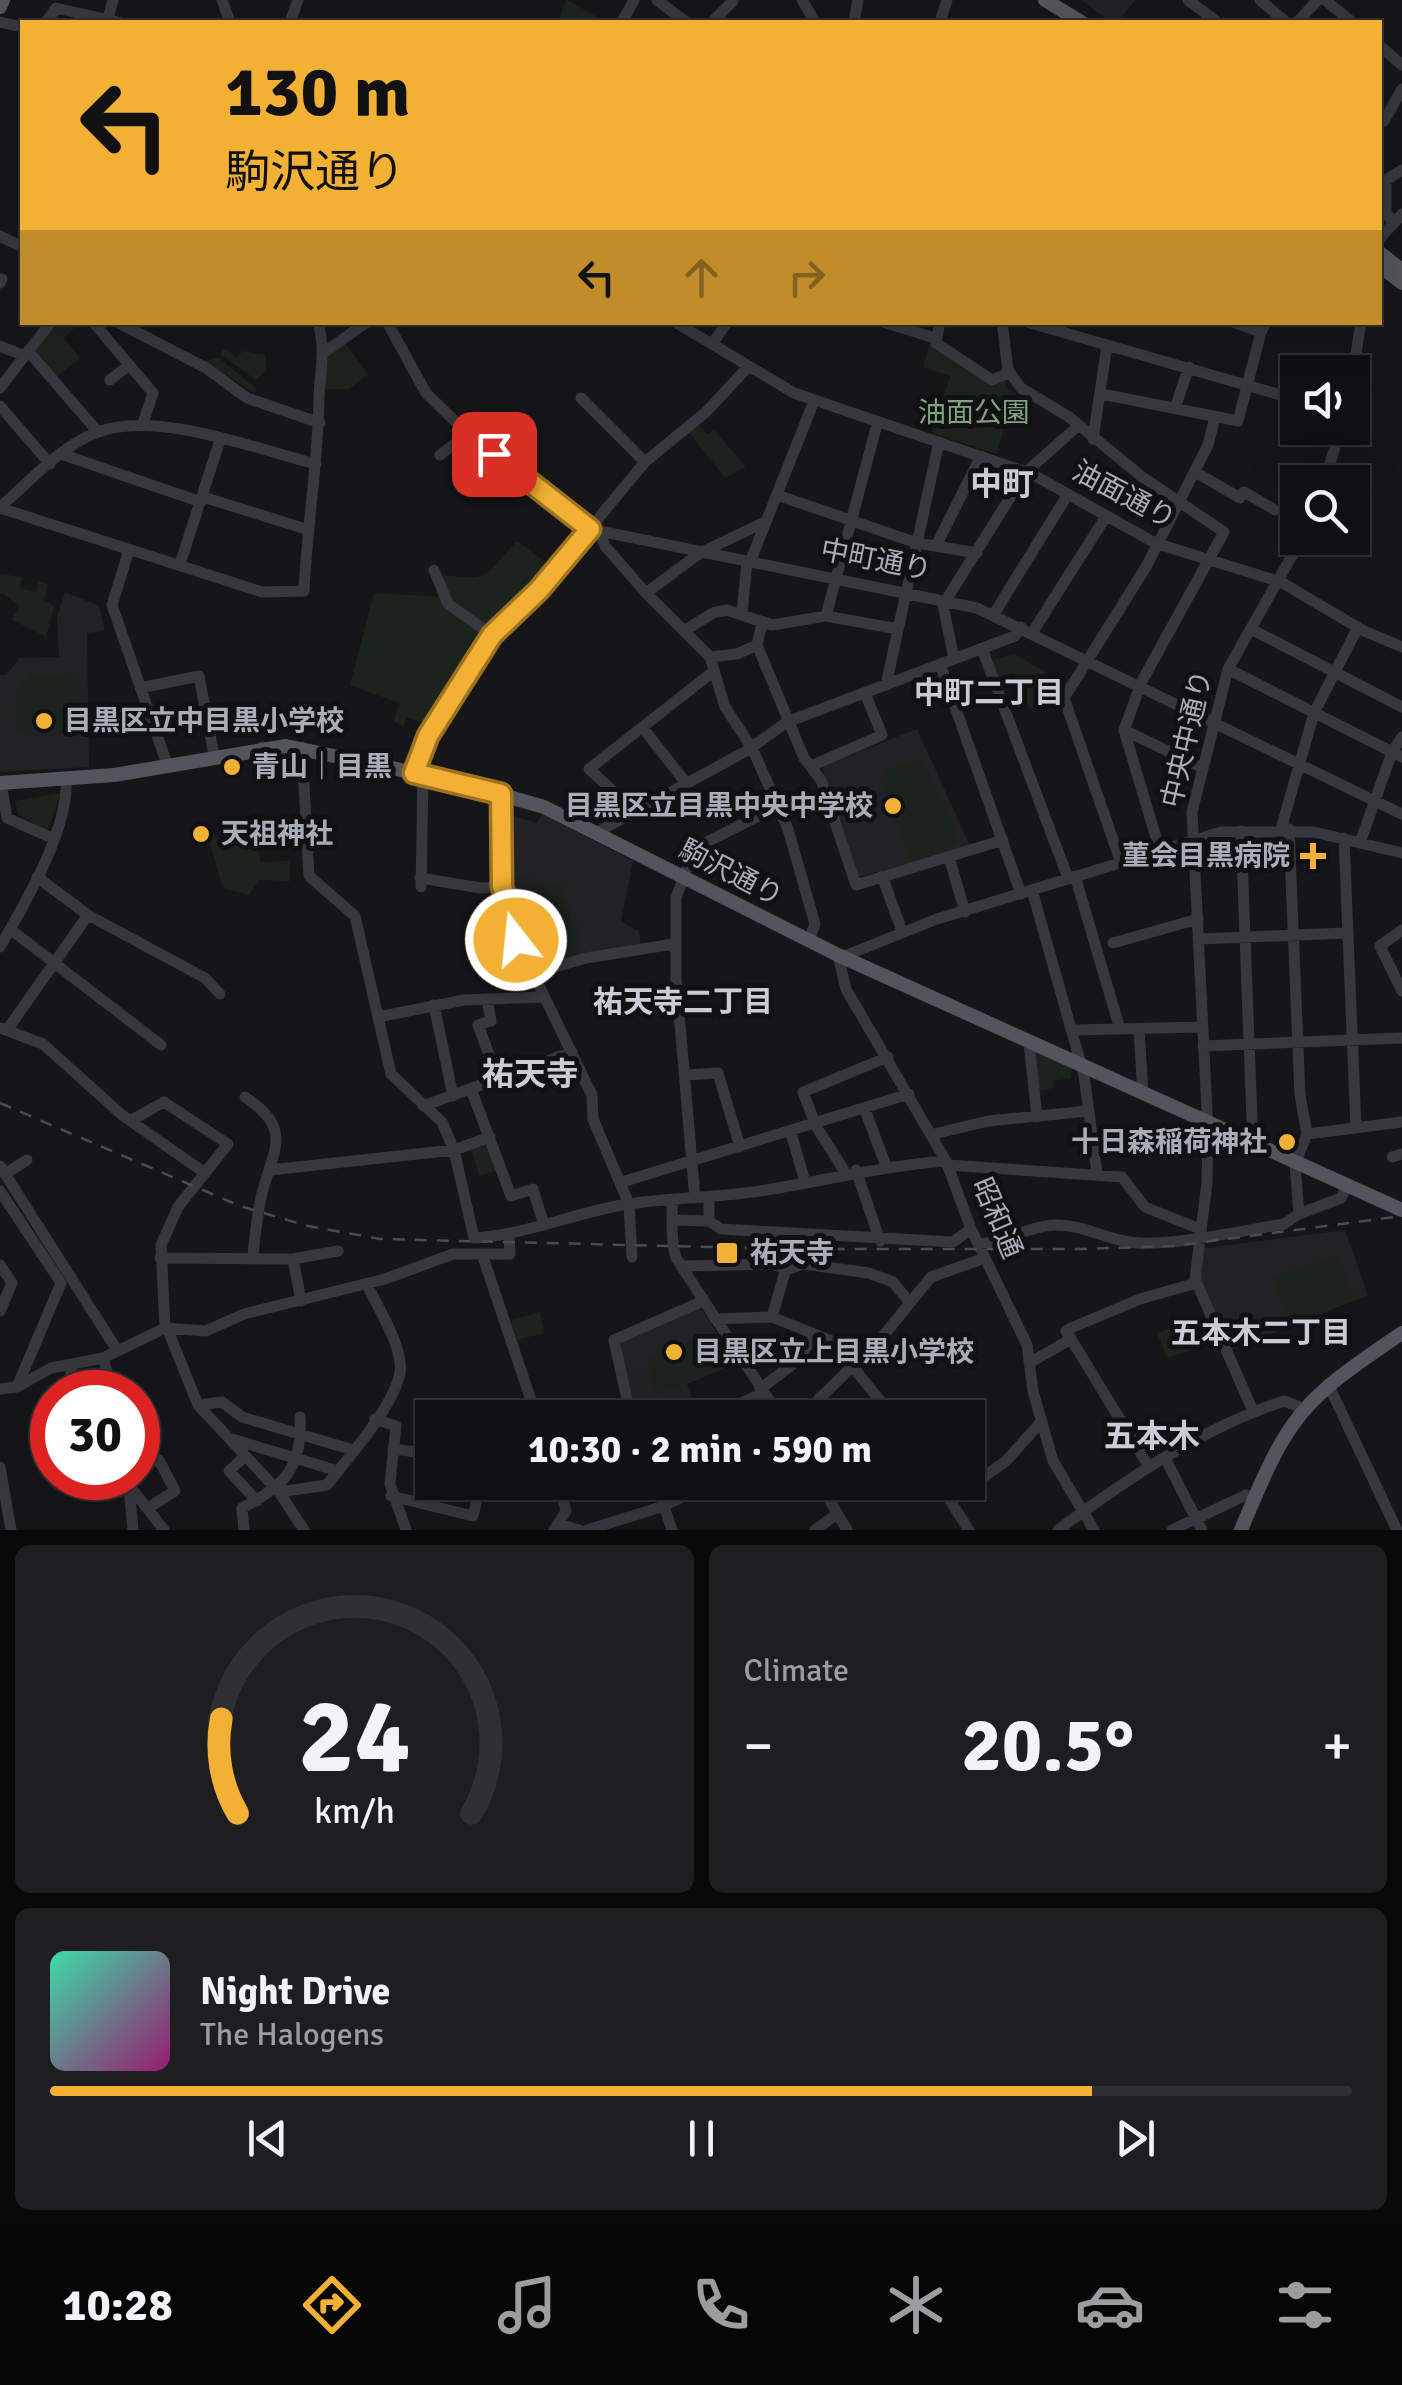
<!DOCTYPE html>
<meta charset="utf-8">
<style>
:root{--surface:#101012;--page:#1e1e20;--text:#f1f3f6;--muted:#9c9d9f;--line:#303032;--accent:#f2b134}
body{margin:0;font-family:Signika,"Noto Sans JP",sans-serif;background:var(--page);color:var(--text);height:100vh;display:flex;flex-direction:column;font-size:38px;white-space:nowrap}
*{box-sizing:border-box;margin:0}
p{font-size:32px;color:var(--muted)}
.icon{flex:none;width:55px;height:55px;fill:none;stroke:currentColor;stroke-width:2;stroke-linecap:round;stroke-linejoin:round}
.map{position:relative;height:1530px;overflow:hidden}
.panel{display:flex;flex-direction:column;gap:15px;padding:15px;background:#09090a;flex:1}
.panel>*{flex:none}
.hud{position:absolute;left:20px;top:20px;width:1362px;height:305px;border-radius:0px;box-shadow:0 10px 40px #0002,0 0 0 2px var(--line);background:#f2b134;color:#111;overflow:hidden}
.buttons{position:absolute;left:1280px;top:355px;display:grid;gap:20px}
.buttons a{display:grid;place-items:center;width:90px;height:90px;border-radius:0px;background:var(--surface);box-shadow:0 10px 40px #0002,0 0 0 2px var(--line);font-size:50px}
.speed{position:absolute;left:30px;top:1370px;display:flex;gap:20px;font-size:50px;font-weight:700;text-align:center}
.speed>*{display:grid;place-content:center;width:130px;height:130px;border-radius:50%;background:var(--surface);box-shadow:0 10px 40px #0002,0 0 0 2px var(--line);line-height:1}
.speed .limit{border:15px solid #d22;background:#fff;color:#111}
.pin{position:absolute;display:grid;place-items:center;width:85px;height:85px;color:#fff;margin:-42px;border-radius:20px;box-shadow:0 5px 15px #0006}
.me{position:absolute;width:110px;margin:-55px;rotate:344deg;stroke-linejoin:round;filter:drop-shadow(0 0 8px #0008)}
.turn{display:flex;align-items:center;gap:35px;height:210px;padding:0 40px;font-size:45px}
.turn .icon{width:130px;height:130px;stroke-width:2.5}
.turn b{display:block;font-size:70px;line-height:85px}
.lanes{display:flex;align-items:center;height:95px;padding:0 40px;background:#0003;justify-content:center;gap:50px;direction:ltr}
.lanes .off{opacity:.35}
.big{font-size:75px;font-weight:800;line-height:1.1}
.panel .widget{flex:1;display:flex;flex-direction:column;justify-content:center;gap:15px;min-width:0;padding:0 35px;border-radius:15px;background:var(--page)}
.panel .dial{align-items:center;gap:0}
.dial svg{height:260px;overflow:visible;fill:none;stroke:var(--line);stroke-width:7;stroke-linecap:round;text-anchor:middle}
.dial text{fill:var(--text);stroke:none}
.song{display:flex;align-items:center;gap:30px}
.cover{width:120px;height:120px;border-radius:15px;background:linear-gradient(135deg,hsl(160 70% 55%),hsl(320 70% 35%))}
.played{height:10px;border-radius:5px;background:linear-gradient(90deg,var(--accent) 80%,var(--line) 80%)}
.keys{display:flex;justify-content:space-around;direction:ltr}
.heat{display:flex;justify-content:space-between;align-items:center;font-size:55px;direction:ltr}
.panel .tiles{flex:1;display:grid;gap:15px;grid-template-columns:1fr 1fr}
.widget:last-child{grid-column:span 2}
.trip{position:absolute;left:415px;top:1400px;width:570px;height:100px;border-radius:0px;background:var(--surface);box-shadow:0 10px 40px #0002,0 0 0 2px var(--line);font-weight:800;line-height:100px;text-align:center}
.tab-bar{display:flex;height:160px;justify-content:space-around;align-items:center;background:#060607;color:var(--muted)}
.tab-bar .icon{width:70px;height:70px}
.tab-bar .selected{color:var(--accent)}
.tab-bar b{font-size:45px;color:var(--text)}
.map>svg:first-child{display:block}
.built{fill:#222225}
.green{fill:#1c231d}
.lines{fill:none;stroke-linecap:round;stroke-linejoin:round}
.minor{stroke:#37383d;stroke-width:11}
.major{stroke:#53555c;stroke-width:14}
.rail{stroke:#4a4c52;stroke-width:2.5;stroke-dasharray:12 10;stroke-linecap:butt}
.route-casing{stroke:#9d7322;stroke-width:25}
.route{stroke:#f2b134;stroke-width:18}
.poi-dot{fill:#f2b134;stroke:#111113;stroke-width:4}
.labels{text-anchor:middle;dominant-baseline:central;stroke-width:10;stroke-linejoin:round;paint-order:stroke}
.park-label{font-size:28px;fill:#7fa381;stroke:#111113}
.street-label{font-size:28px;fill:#a8adb8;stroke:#111113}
.poi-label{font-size:28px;font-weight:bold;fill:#a8adb8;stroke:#111113;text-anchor:start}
.neighbourhood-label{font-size:30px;font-weight:bold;fill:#c9ccd4;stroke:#111113}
.quarter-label{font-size:32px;font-weight:bold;fill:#c9ccd4;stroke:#111113}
</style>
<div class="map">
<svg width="1402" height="1530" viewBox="0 0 1402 1530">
<rect width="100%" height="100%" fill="#161618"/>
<path class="built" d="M1082 0H1135L1117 22H1110Z
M65 592 99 606 105 631 87 633 89 767 0 772V675H6L20 658 59 657 57 617Z
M917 729 970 846 859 877 822 766Z
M501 812 537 823 542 814 633 861 621 922 639 931 641 945 537 970 529 966 503 886Z
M1345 1230 1368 1295 1231 1350 1199 1279 1200 1249Z
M700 1307 736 1363 687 1384 695 1409 675 1417H634L618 1342Z"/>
<path class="green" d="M566 0H567L606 22H558Z
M51 323H70L74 328 64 338 80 358 56 377 33 353Z
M342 339 368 374 349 389H321L326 351Z
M930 341 986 381 1007 380 1005 387 1016 393 996 454 932 433 950 376 923 367Z
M225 348 236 358 243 351 266 355V370L256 380 220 354Z
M218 357 257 389 254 393 205 361Z
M698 424 708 434 714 430 746 467 725 478 688 431Z
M517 541 554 568 493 630 450 602 439 575C494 580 481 579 517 541Z
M0 574 22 577 20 588 37 592 38 581 48 585 44 600 54 606 46 637 11 619 20 607 3 593 0 595Z
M374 593 442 597 486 635 431 725 407 717 403 726 394 722 399 703 350 685Z
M1014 654 1069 686 1062 697 1030 709 1013 673 995 679 989 661Z
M78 673 80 733 21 735 15 730V691L31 675Z
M921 758 944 802 959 844 909 860 883 783 889 781 885 771Z
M61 793 47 832 18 814 15 801Z
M212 834 226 845H257L261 862 290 861V881L259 880 249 895 223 888 209 840Z
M560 881 581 955 538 966 533 964 511 894Z
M1032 1049 1072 1068 1071 1078 1053 1081 1054 1088 1037 1091Z
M488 1141 498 1170 479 1176 471 1147Z
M1338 1255 1355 1298 1290 1324 1272 1278Z
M540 1312 544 1333 517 1340 511 1320Z
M1174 1327 1178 1336 1185 1334 1193 1350 1167 1358 1157 1333Z
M699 1337 719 1368 656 1395 648 1359Z"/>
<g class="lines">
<path class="minor" d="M222 0 230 22
M657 0 686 22
M802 0 815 22
M1188 0 1217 22
M1260 0 1286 22
M1325 0 1352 22
M0 22 22 27
M46 22 56 8 118 22
M107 22 113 0
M290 22 298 0
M622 22 634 0
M712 22 733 1
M854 22 858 0
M940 22 947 0
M1297 22 1318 0
M1380 46 1402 65
M1380 119 1384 121 1402 89
M1393 222 1386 213V180L1402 170
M0 236 22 247
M1380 238 1402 214
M0 283 2 279
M93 322 153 393 143 423
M117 322 206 368 247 398 320 423
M387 322 426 393 469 435 590 529 977 608 1402 814
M675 322 794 393 1032 474 1155 543 1281 582 1364 631 1402 647
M883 322 935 338
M940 322 936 343 992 380 1009 373
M1002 322 1008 370 1021 388 1069 417 1141 476 1224 532 1142 681 1124 730 1160 851
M1027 322 1298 400
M1233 322 1261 332 1266 322
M713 343 727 322
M0 346 25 356
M28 351 98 432
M326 351 367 322
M1301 367 1316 372
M1352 379 1361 322
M110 380 129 365
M0 388 51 322
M1102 394 1238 421 1261 332
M581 398 645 462
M0 406 50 464
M1175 408 1189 367
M1093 439 1107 345
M61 454 201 502
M440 455 467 434
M1195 472 1240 498
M1324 482 1341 428
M1244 492 1275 510
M777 495 917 543 977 553
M203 497 306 529
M0 507C30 482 60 446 98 432 158 410 255 449 316 464
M0 508 262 592 304 591C307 526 318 463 319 399 320 368 326 353 318 322
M600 533 605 546 646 593 710 657 725 707 752 748 788 829 815 924 809 941
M936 546 981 456
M129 550 112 605 167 764
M750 562 814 401
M180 564 220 440
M434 570 448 604 492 635
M646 593 700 553 765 522
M742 614 747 561
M994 614 1068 494
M826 616 877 424
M762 623 757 645 804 758 821 780 856 885 1003 840
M1251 629 1402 707
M684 631 713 613 727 610 772 625 826 616 898 629
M1032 633 1105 518
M982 649 1068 878
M710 657 737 654 757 645
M954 659 943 605 1026 472 1078 426
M940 664 1021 894
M1228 669 1402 757
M886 685 939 442
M140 688 199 676 214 755
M643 728 686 783
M1124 730 1201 767
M262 747 264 770 278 769
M302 747 309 876 355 916 391 1074 442 1122 454 1150 474 1238C524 1235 572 1214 622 1205 670 1197 719 1198 766 1190 827 1180 884 1166 946 1161
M811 766 882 735 865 693
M414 773 428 736 492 635 539 590 645 462 706 412 749 366
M1 783 7 818 52 838
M501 794 502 887 516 938 592 1095 593 1119 629 1204 632 1257
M634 810 589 769 714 671
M1281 829 1314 713 1358 627
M1241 831 1253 1145
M596 833 748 750 787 722 1015 636 1021 627
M1344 838 1356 1128
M240 843H307
M1360 843 1392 752 1402 737
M949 857 965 912
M1121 863 1064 698 1146 567 1208 445 1215 417
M882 876 902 931
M1075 876 1120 1029
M37 877 88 915 205 978 220 994
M420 878 481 888 502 887
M421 887 423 775
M1032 890 1084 1075 1097 1173
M10 929 161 1045
M1402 930 1380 946 1402 991
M1199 939 1347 933
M1113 943 1198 919
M0 947C25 903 69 830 66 779
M838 955 846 989 946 1161 971 1229 1027 1345 1033 1391 1053 1461 1094 1530
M842 957 937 919 1221 832H1314L1402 853
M530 974 586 958 674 944
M487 999 491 1021 478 1025 498 1079
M434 1005 453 1096
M378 1017 464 1000 543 997
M0 1028 43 1044 122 1115 205 1173
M1139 1029 1143 1095
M7 1030 88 915
M1073 1030 1202 1027
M1029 1043 1037 1117
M1203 1046 1402 1038
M687 1075 718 1073 740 1147
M471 1089 511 1196 533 1189 543 1222
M245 1097C293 1129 274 1148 262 1193 257 1214 255 1235 253 1256
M423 1106 572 1052
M865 1110 886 1166
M130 1121 164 1102 228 1144 178 1207 161 1245 165 1328
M791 1133 805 1182
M934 1134 988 1121 1088 1111
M1307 1134 1402 1122
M1392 1157 1402 1154
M948 1165 1122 1177 1145 1207 1200 1229
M0 1166 117 1350
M270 1170 454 1150 490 1137
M856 1170 880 1241
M845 1172 816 1126 803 1092 888 1057
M5 1174 27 1160
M622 1182 909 1094
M0 1191 61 1283 17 1387
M695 1198 676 978V898L686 870 705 843 778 806
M672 1200C673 1221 670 1237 676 1258L781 1418
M1299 1214 1341 1198 1347 1186
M676 1220 709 1221V1197
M709 1221 721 1229 953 1242 971 1229
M978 1244C1004 1243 1026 1227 1053 1225 1082 1224 1102 1238 1129 1242 1165 1248 1245 1230 1284 1224L1299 1214 1295 1164 1307 1134 1300 1095 1289 829
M482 1254 537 1418
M160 1258 293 1259 338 1251
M293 1259 301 1301
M0 1265 12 1283 0 1311
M681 1266 771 1264 789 1269 803 1264 869 1273 893 1282 910 1303
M772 1317 786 1268
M715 1319 772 1317 832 1341 894 1418
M167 1328 198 1405 279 1492 304 1530
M1071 1339 1149 1467
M103 1358 113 1392
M1031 1362 1071 1339 1066 1331 1071 1328 1140 1299 1196 1283
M71 1365 72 1392
M1328 1384 1397 1530
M0 1389 17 1387 51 1368 103 1358 165 1328 206 1331 244 1314 385 1279 453 1254H510L509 1235
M760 1389 793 1364 816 1335
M820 1397 837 1418
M198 1405 222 1402 242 1417 353 1450
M1253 1411 1195 1279 1207 1183 1208 1131 1192 812 1228 669 1302 538
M631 1418 614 1340 703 1301
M682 1418 691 1414 696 1418
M709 1418 763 1393
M786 1418 809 1409 884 1335 931 1277 985 1258
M375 1419 396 1426 390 1484 406 1530
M232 1439 338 1471
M393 1449 432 1454
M245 1456 229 1471 257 1501
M1165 1458 1202 1530
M138 1465 159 1460 175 1491 148 1508
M0 1467 11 1530
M819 1482 847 1530
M938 1482 969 1530
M129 1485 164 1530
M68 1486 113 1478
M129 1487 133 1530
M279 1492 327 1485C348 1458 394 1406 400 1373 404 1347 377 1307 367 1284
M826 1495 847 1482
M391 1496 473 1516 481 1482
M662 1500 672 1530
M950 1501 1006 1461 1041 1422
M559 1524 579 1530
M244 1530 242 1508C284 1487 303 1467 300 1417
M554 1530 566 1511 558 1482
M587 1530 664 1506 711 1482
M815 1530 837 1514
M1058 1530C1127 1479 1202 1428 1284 1401L1302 1408
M1172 1530 1246 1495 1254 1499"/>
<path class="major" d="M1045 0 1081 22
M0 7 3 0
M1380 253 1402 270
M1380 266 1402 283
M0 783 114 775 286 746 454 781 544 807 838 955 1402 1210
M1241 1530C1288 1416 1299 1402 1402 1333"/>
<path class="rail" d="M0 1103 240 1206 308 1226 380 1239 793 1249H1082L1173 1246 1402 1216"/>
</g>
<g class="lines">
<g class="route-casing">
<path id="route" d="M494 454 590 529 539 590 492 635 428 736 414 773 501 794 502 886 516 940"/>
</g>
<use href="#route" class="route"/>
</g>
<g class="poi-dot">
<circle cx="44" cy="721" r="10"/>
<circle cx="232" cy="767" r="10"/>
<circle cx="893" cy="806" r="10"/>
<circle cx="201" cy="834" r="10"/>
<path d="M1308 841h10v10h10v10h-10v10h-10v-10h-10v-10h10z"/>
<circle cx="1287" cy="1142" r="10"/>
<rect x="715" y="1241" width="24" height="24" rx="5"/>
<circle cx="674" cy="1352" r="10"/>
</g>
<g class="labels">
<g class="park-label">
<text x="974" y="413">油面公園</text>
</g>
<g class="street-label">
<text transform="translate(1124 495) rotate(28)">油面通り</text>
<text transform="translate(876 560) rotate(11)">中町通り</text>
<text transform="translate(1187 739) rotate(-77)">中央中通り</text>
<text transform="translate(731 873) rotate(27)">駒沢通り</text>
<text transform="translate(997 1218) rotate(67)">昭和通</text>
</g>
<g class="poi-label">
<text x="64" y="721">目黒区立中目黒小学校</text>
<text x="252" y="767">青山｜目黒</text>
<text x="873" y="806" text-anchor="end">目黒区立目黒中央中学校</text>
<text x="221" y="834">天祖神社</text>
<text x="1290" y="856" text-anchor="end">菫会目黒病院</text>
<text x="1267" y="1142" text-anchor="end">十日森稲荷神社</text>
<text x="750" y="1253">祐天寺</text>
<text x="694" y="1352">目黒区立上目黒小学校</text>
</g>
<g class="neighbourhood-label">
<text x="989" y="693">中町二丁目</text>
<text x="683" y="1002">祐天寺二丁目</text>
<text x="1261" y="1333">五本木二丁目</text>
</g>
<g class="quarter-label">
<text x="1002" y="484">中町</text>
<text x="530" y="1074">祐天寺</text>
<text x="1152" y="1436">五本木</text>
</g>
</g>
</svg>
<div class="buttons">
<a><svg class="icon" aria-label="sound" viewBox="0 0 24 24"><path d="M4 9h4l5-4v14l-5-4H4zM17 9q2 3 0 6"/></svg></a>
<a><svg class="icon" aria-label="search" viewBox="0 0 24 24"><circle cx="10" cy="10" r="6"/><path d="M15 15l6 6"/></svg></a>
</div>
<div class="speed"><div class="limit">30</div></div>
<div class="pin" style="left:494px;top:454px;background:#d93025"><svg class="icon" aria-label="arrive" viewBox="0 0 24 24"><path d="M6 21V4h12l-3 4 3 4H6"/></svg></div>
<svg class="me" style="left:516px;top:940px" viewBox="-20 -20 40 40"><circle r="17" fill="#f2b134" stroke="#fff" stroke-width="3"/><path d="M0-11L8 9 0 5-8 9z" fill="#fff"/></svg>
<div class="trip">10:30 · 2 min · 590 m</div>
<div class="hud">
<div class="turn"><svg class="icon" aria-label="left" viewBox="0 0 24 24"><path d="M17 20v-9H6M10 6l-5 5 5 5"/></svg><div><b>130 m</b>駒沢通り</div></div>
<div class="lanes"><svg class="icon" aria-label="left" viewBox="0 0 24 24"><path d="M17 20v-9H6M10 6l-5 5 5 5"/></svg><svg class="icon off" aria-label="ahead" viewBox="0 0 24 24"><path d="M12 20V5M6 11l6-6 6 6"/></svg><svg class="icon off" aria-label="right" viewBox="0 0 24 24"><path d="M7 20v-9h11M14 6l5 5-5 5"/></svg></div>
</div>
</div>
<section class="panel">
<div class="tiles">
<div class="widget dial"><svg viewBox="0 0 100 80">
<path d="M14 69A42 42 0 1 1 86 69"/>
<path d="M14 69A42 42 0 0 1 9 40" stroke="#f2b134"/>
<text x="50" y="56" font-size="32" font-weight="700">24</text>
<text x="50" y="72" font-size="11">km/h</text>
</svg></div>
<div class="widget"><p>Climate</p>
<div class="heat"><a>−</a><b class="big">20.5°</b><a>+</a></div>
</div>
<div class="widget">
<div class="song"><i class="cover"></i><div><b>Night Drive</b><p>The Halogens</p></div></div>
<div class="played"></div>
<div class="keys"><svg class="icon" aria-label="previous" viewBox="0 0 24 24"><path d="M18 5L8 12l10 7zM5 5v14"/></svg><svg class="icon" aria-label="pause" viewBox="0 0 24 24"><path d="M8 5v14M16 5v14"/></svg><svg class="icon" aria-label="next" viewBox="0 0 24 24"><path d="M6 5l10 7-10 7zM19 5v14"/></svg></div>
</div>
</div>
</section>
<nav class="tab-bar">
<b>10:28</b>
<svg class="icon selected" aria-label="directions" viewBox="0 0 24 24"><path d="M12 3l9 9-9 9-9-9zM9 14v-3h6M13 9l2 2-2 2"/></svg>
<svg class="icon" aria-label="music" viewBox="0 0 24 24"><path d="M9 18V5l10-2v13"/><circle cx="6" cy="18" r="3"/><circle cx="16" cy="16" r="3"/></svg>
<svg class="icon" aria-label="phone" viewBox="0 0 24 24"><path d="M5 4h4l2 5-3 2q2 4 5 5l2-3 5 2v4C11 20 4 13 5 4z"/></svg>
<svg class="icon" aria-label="climate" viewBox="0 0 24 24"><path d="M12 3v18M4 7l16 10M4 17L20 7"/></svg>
<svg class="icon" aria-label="car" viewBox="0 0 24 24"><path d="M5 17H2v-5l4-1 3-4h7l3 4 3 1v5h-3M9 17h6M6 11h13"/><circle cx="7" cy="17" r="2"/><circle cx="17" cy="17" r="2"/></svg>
<svg class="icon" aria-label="filters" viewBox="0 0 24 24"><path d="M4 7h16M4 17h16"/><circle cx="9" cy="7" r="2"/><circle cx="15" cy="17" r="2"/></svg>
</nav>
